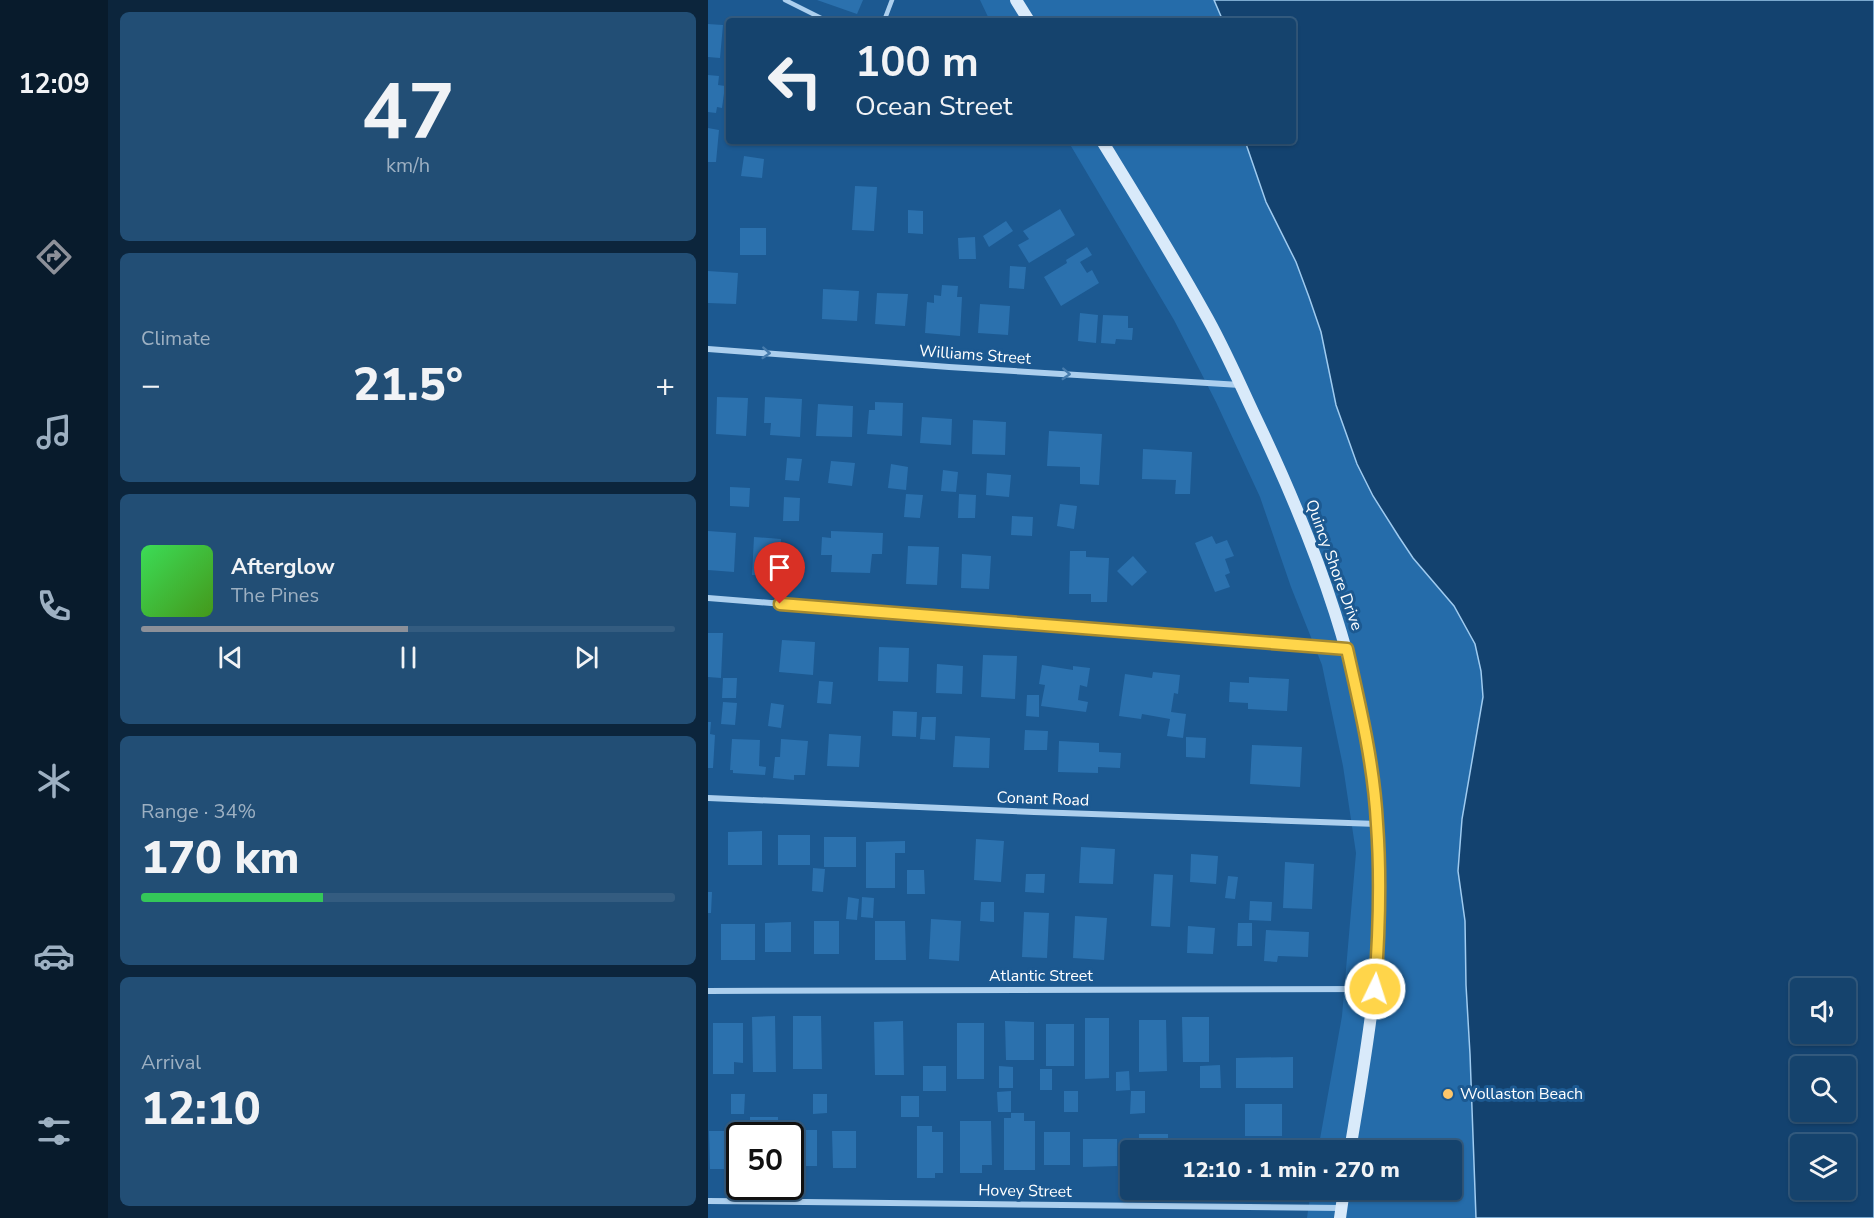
<!DOCTYPE html>
<meta charset="utf-8">
<style>
:root{--surface:#15436d;--page:#224e75;--text:#f1f3f6;--muted:#9db0c2;--line:#345c80;--accent:#8c9099}
body{margin:0;font-family:"Nunito Sans",sans-serif;background:var(--page);color:var(--text);height:100vh;display:flex;flex-direction:column;font-size:22px;white-space:nowrap}
*{box-sizing:border-box;margin:0}
p{font-size:20px;color:var(--muted)}
.icon{flex:none;width:33px;height:33px;fill:none;stroke:currentColor;stroke-width:2;stroke-linecap:round;stroke-linejoin:round}
.map{position:relative;flex:1;overflow:hidden}
.drawer{display:flex;flex-direction:column;gap:12px;padding:12px;background:#0c253c;width:600px}
.drawer>*{flex:none}
.banner{position:absolute;left:18px;top:18px;width:570px;height:126px;border-radius:6px;box-shadow:0 2px 4px #0004,0 0 0 2px var(--line);background:#15436d;color:var(--text);overflow:hidden}
.buttons{position:absolute;left:1082px;top:978px;display:grid;gap:12px}
.buttons a{display:grid;place-items:center;width:66px;height:66px;border-radius:6px;background:var(--surface);box-shadow:0 2px 4px #0004,0 0 0 2px var(--line);font-size:30px}
.speed{position:absolute;left:18px;top:1122px;display:flex;gap:12px;font-size:30px;font-weight:700;text-align:center}
.speed>*{display:grid;place-content:center;width:78px;height:78px;border-radius:50%;background:var(--surface);box-shadow:0 2px 4px #0004,0 0 0 2px var(--line);line-height:1}
.speed .limit{border:3px solid #111;border-radius:9px;background:#fff;color:#111}
.pin{position:absolute;display:grid;place-items:center;width:51px;height:51px;color:#fff;margin:-62px -26px;border-radius:50% 50% 50% 0;rotate:-45deg;box-shadow:0 0 6px #0007}
.pin .icon{rotate:45deg}
.me{position:absolute;width:66px;margin:-33px;rotate:4deg;stroke-linejoin:round;filter:drop-shadow(0 0 4px #0008)}
.turn{display:flex;align-items:center;gap:21px;height:126px;padding:0 30px;font-size:27px}
.turn .icon{width:78px;height:78px;stroke-width:2.5}
.turn b{display:block;font-size:42px;line-height:51px}
.big{font-size:45px;font-weight:800;line-height:1.1}
.drawer .widget{flex:1;display:flex;flex-direction:column;justify-content:center;gap:9px;min-width:0;padding:0 21px;border-radius:9px;background:var(--page)}
.drawer .dial{align-items:center;gap:0}
.dial b{font-size:78px;line-height:1}
.song{display:flex;align-items:center;gap:18px}
.cover{width:72px;height:72px;border-radius:9px;background:linear-gradient(135deg,hsl(130 70% 55%),hsl(100 70% 35%))}
.played{height:6px;border-radius:3px;background:linear-gradient(90deg,var(--accent) 50%,var(--line) 50%)}
.keys{display:flex;justify-content:space-around;direction:ltr}
.heat{display:flex;justify-content:space-between;align-items:center;font-size:33px;direction:ltr}
.charge{height:9px;border-radius:4px;background:linear-gradient(90deg,#34c759 34%,var(--line) 0)}
.trip{position:absolute;left:412px;top:1140px;width:342px;height:60px;border-radius:6px;background:var(--surface);box-shadow:0 2px 4px #0004,0 0 0 2px var(--line);font-weight:800;line-height:60px;text-align:center}
main{display:flex;flex:1;min-height:0}
.dock{display:flex;flex-direction:column;width:108px;justify-content:space-around;align-items:center;background:#081b2c;color:var(--muted)}
.dock .icon{width:42px;height:42px}
.dock .on{color:var(--accent)}
.dock b{font-size:27px;color:var(--text)}
.map>svg:first-child{display:block}
.green{fill:#256caa}
.water{fill:#13426f;stroke:#9fcbf0;stroke-width:1.5;fill-rule:evenodd}
.building{fill:#2b71ae}
.lines{fill:none;stroke-linecap:round;stroke-linejoin:round}
.lane{stroke:#accfee;stroke-width:4.5}
.street{stroke:#accfee;stroke-width:6}
.secondary{stroke:#d9eafa;stroke-width:12}
.oneway{stroke:#477cad}
.route-casing{stroke:#a68a30;stroke-width:15}
.route{stroke:#ffd54a;stroke-width:10}
.poi-dot{fill:#fec76a;stroke:#1c5991;stroke-width:2}
.labels{text-anchor:middle;dominant-baseline:central;stroke-width:6;stroke-linejoin:round;paint-order:stroke}
.street-label{font-size:16px;fill:#fff;stroke:#1c5991}
.poi-label{font-size:16px;fill:#fff;stroke:#1c5991;text-anchor:start}
</style>
<main>
<nav class="dock">
<b>12:09</b>
<svg class="icon on" aria-label="directions" viewBox="0 0 24 24"><path d="M12 3l9 9-9 9-9-9zM9 14v-3h6M13 9l2 2-2 2"/></svg>
<svg class="icon" aria-label="music" viewBox="0 0 24 24"><path d="M9 18V5l10-2v13"/><circle cx="6" cy="18" r="3"/><circle cx="16" cy="16" r="3"/></svg>
<svg class="icon" aria-label="phone" viewBox="0 0 24 24"><path d="M5 4h4l2 5-3 2q2 4 5 5l2-3 5 2v4C11 20 4 13 5 4z"/></svg>
<svg class="icon" aria-label="climate" viewBox="0 0 24 24"><path d="M12 3v18M4 7l16 10M4 17L20 7"/></svg>
<svg class="icon" aria-label="car" viewBox="0 0 24 24"><path d="M5 17H2v-5l4-1 3-4h7l3 4 3 1v5h-3M9 17h6M6 11h13"/><circle cx="7" cy="17" r="2"/><circle cx="17" cy="17" r="2"/></svg>
<svg class="icon" aria-label="filters" viewBox="0 0 24 24"><path d="M4 7h16M4 17h16"/><circle cx="9" cy="7" r="2"/><circle cx="15" cy="17" r="2"/></svg>
</nav>
<section class="drawer">
<div class="widget dial"><b>47</b><p>km/h</p></div>
<div class="widget"><p>Climate</p>
<div class="heat"><a>−</a><b class="big">21.5°</b><a>+</a></div>
</div>
<div class="widget">
<div class="song"><i class="cover"></i><div><b>Afterglow</b><p>The Pines</p></div></div>
<div class="played"></div>
<div class="keys"><svg class="icon" aria-label="previous" viewBox="0 0 24 24"><path d="M18 5L8 12l10 7zM5 5v14"/></svg><svg class="icon" aria-label="pause" viewBox="0 0 24 24"><path d="M8 5v14M16 5v14"/></svg><svg class="icon" aria-label="next" viewBox="0 0 24 24"><path d="M6 5l10 7-10 7zM19 5v14"/></svg></div>
</div>
<div class="widget"><p>Range · 34%</p><b class="big">170 km</b><div class="charge"></div></div>
<div class="widget"><p>Arrival</p><b class="big">12:10</b></div>
</section>
<div class="map">
<svg width="1166" height="1218" viewBox="0 0 1166 1218">
<rect width="100%" height="100%" fill="#1c5991"/>
<path class="green" d="M272 0H506L515 21H282Z
M360 141H537L558 202 588 262 601 297 613 332 628 405 649 464 665 496 691 537 705 558 746 606 767 644 773 671 775 697 754 819 750 871 757 921 758 985 762 1054 768 1218H599L603 1190H744V1150H610L634 1016 648 853 635 766 614 665 583 587 552 497 508 402 466 320Z"/>
<path class="water" d="M506 0H1166V1218H768L762 1054 758 985 757 921 750 871 754 819 775 697 773 671 767 644 746 606 705 558 691 537 665 496 649 464 628 405 613 332 601 297 588 262 558 202 537 141H585V21H515ZM1092 988H1137V1034H1092ZM1092 1066H1137V1112H1092ZM1092 1144H1137V1190H1092Z"/>
<path class="building" d="M109 0H155L149 14Z
M0 24 15 25 12 58 0 57Z
M0 75 11 76 10 85 17 86 14 108 9 107 8 113 0 112Z
M0 128 11 130 8 162H0Z
M36 156 56 159 54 178 33 176Z
M147 186 169 187 166 231 144 230Z
M352 209 367 235 321 263 310 245 321 239 315 231Z
M200 210 215 211V234L200 233Z
M298 221 305 231 281 247 275 236Z
M32 228H58V255H32Z
M267 237 268 259H251L250 238Z
M379 247 384 255 372 262 379 273 384 270 391 283 353 306 336 277 359 263 358 260Z
M302 266 318 267 316 289 301 288Z
M0 271 30 273 28 304 0 303Z
M234 285 250 286 249 297H254L252 336 217 333 219 302 226 303V295L233 296Z
M115 289 151 291 149 321 114 319Z
M169 293 200 294 197 326 167 324Z
M272 304 302 306 300 335 270 333Z
M372 313 390 315 388 343 370 341Z
M395 315 420 316V328H425L424 340 408 339 407 344 393 343Z
M9 397 40 398 38 436 8 434Z
M57 397 94 399 92 437 62 435 63 423H56Z
M167 402 195 403 194 436 159 434 161 410H167Z
M110 404 145 406 144 437 108 436Z
M214 417 244 419 243 445 212 443Z
M265 420 298 422 297 455 264 454Z
M341 431 394 434 391 485 372 484V467L339 466Z
M435 449 484 452 482 494H467L468 480 434 479Z
M79 458 94 459 91 481 77 480Z
M123 461 147 463 144 486 120 483Z
M183 464 200 467 198 490 180 488Z
M235 470 250 472 248 492 233 491Z
M279 473 303 475 301 497 278 495Z
M22 487 42 488 41 507 22 506Z
M198 494 215 495 212 518 196 517Z
M251 494 268 495 267 518H250Z
M76 497 92 498 91 521H75Z
M352 504 369 506 366 529 349 526Z
M304 516 325 517 324 536 303 535Z
M0 531 28 533 26 572 0 570Z
M123 531 175 533 174 554H164L162 573 123 572 124 555H113L114 537 123 538Z
M504 536 508 544 519 540 526 556 517 559 522 573 517 575 522 587 507 592 487 543Z
M46 537 73 539 71 576 44 575Z
M200 546 231 547 229 585 198 584Z
M362 551H378V557L401 558 399 602H383V594H361Z
M254 554 283 556 281 589 253 588Z
M425 556 439 572 424 586 409 571Z
M0 633H15L13 678 0 677Z
M74 640 107 642 105 675 71 672Z
M171 647 201 648 200 682 170 681Z
M275 655 309 656 307 699 273 697Z
M229 664 255 666 254 694 228 693Z
M334 665 365 670V666L382 668 379 687 372 685 370 700 380 702 378 712 333 706 337 685 331 684Z
M445 672 472 675 470 694 466 693 463 712 478 714 475 738 459 736 462 719 434 714 433 719 411 716 417 674 444 678Z
M541 677 581 679 579 711 540 709V703L521 702 522 682 541 683Z
M15 678H29L28 698H14Z
M111 681 125 682 123 704 109 703Z
M319 695H331V717L318 716Z
M15 702 29 703 27 725 13 724Z
M63 703 76 705 73 728 60 726Z
M185 711 209 712 208 737 184 736Z
M214 717H228L227 740 212 739Z
M0 722H3L2 734 7 735 5 768H0Z
M317 730 340 731 339 750H316Z
M121 734 153 736 151 767 119 766Z
M247 736 282 738 281 768 245 767Z
M478 737 498 738 497 758 478 757Z
M24 739 52 740 51 766 58 767 57 775 25 773V770H22Z
M73 739 100 741 97 775H86V780L65 778 67 757H72Z
M351 741 391 743V752L413 753 412 768 390 767V773L350 772Z
M544 745 594 747 592 787 542 784Z
M54 831V865H20V832Z
M70 835H102V865H70Z
M116 837H148V867H116Z
M268 839 296 841 293 882 266 880Z
M197 841V853H187V888H158V842Z
M373 847 407 849 405 884 371 883Z
M483 854 510 856 508 884 482 882Z
M577 862 606 864 604 909 575 908Z
M105 868 117 869 115 892 104 891Z
M199 870H216L217 894H199Z
M318 874H337L336 893 317 892Z
M446 874 465 875 462 927 443 926Z
M520 876 530 877 527 899 517 898Z
M0 892H4L3 913H0Z
M140 897 151 899 149 920 138 919Z
M154 897 166 898 165 918 153 917Z
M542 901 564 902 563 921 541 920Z
M273 902H286V922L272 921Z
M316 912 341 913 339 958 314 957Z
M367 916 399 918 396 960 365 958Z
M223 919 253 921 251 961 221 959Z
M106 921H131V954H106Z
M167 921H197L198 960H167Z
M83 922V952H57V923Z
M530 923H544V946H529Z
M13 924H47V960H13Z
M480 926 507 928 505 954 479 953Z
M558 930 601 932 600 957 570 956 569 962 556 961Z
M67 1016 68 1072H45L44 1017Z
M85 1016H113L114 1069H85Z
M474 1017H501V1062H475Z
M377 1018H401V1078L377 1079Z
M431 1020H458L459 1071 431 1072Z
M195 1021 196 1075H167L166 1022Z
M297 1021 326 1022V1060H298Z
M5 1023H35V1063L26 1062V1074H5Z
M249 1023H276V1079H249Z
M338 1024H366V1066H338Z
M585 1057V1088H528V1058Z
M512 1065 513 1088H492V1066Z
M215 1066H238V1091H215Z
M291 1066 305 1067V1088H291Z
M332 1069H344V1090H332Z
M421 1071 422 1090 408 1091V1072Z
M303 1091V1112H290L289 1092Z
M356 1091H370V1112H356Z
M423 1091H437V1113L422 1114Z
M23 1094H37L36 1114H23Z
M105 1094H119V1113L105 1114Z
M193 1096H211V1117H193Z
M537 1104H574V1136H537Z
M303 1113H316V1121H327V1170H296V1118H303Z
M42 1117H70V1136H42Z
M252 1121H283L284 1165H274V1173H252Z
M209 1126H224V1132H235V1173H227V1178H209Z
M84 1130H109V1166H84Z
M1 1131H27V1169H2Z
M124 1131H148V1168H125Z
M336 1132H362V1165H336Z
M431 1134H460V1150H431Z
M375 1139H409V1166L375 1167Z"/>
<g class="lines">
<path class="lane" d="M77 0 119 21
M176 21 184 0"/>
<path class="street" d="M0 349 241 367 532 385
M0 598 636 649
M0 798 326 812 669 824
M0 991 667 989
M0 1201 633 1208"/>
<path class="secondary" d="M308 0 321 21
M394 141C429 198 464 254 496 312 515 345 530 380 546 414 608 543 659 679 669 824 673 876 672 939 666 991 660 1044 651 1097 642 1150
M632 1218 636 1190"/>
</g>
<defs><path id="oneway-chevron" d="M-2-3.5L2.5 0L-2 3.5" fill="none" stroke-width="1.6" stroke-linecap="round" stroke-linejoin="round" transform="scale(1.5)"/></defs>
<g class="oneway">
<use href="#oneway-chevron" transform="translate(58 353) rotate(4)"/>
<use href="#oneway-chevron" transform="translate(358 374) rotate(3)"/>
</g>
<g class="lines">
<g class="route-casing">
<path id="route" d="M72 604 639 649C652 706 666 765 669 824 673 879 671 935 667 989"/>
</g>
<use href="#route" class="route"/>
</g>
<circle class="poi-dot" cx="740" cy="1094" r="6"/>
<g class="labels">
<g class="street-label">
<text transform="translate(267 355) rotate(4)">Williams Street</text>
<text transform="translate(626 565) rotate(70)">Quincy Shore Drive</text>
<text transform="translate(335 799) rotate(2)">Conant Road</text>
<text x="333" y="976">Atlantic Street</text>
<text transform="translate(317 1191) rotate(1)">Hovey Street</text>
</g>
<g class="poi-label">
<text x="752" y="1094">Wollaston Beach</text>
</g>
</g>
</svg>
<div class="buttons">
<a><svg class="icon" aria-label="sound" viewBox="0 0 24 24"><path d="M4 9h4l5-4v14l-5-4H4zM17 9q2 3 0 6"/></svg></a>
<a><svg class="icon" aria-label="search" viewBox="0 0 24 24"><circle cx="10" cy="10" r="6"/><path d="M15 15l6 6"/></svg></a>
<a><svg class="icon" aria-label="layers" viewBox="0 0 24 24"><path d="M12 4l9 5-9 5-9-5zM3 14l9 5 9-5"/></svg></a>
</div>
<div class="speed"><div class="limit">50</div></div>
<div class="pin" style="left:72px;top:604px;background:#d93025"><svg class="icon" aria-label="arrive" viewBox="0 0 24 24"><path d="M6 21V4h12l-3 4 3 4H6"/></svg></div>
<svg class="me" style="left:667px;top:989px" viewBox="-20 -20 40 40"><circle r="17" fill="#ffd54a" stroke="#fff" stroke-width="3"/><path d="M0-11L8 9 0 5-8 9z" fill="#fff"/></svg>
<div class="trip">12:10 · 1 min · 270 m</div>
<div class="banner">
<div class="turn"><svg class="icon" aria-label="left" viewBox="0 0 24 24"><path d="M17 20v-9H6M10 6l-5 5 5 5"/></svg><div><b>100 m</b>Ocean Street</div></div>
</div>
</div>
</main>
